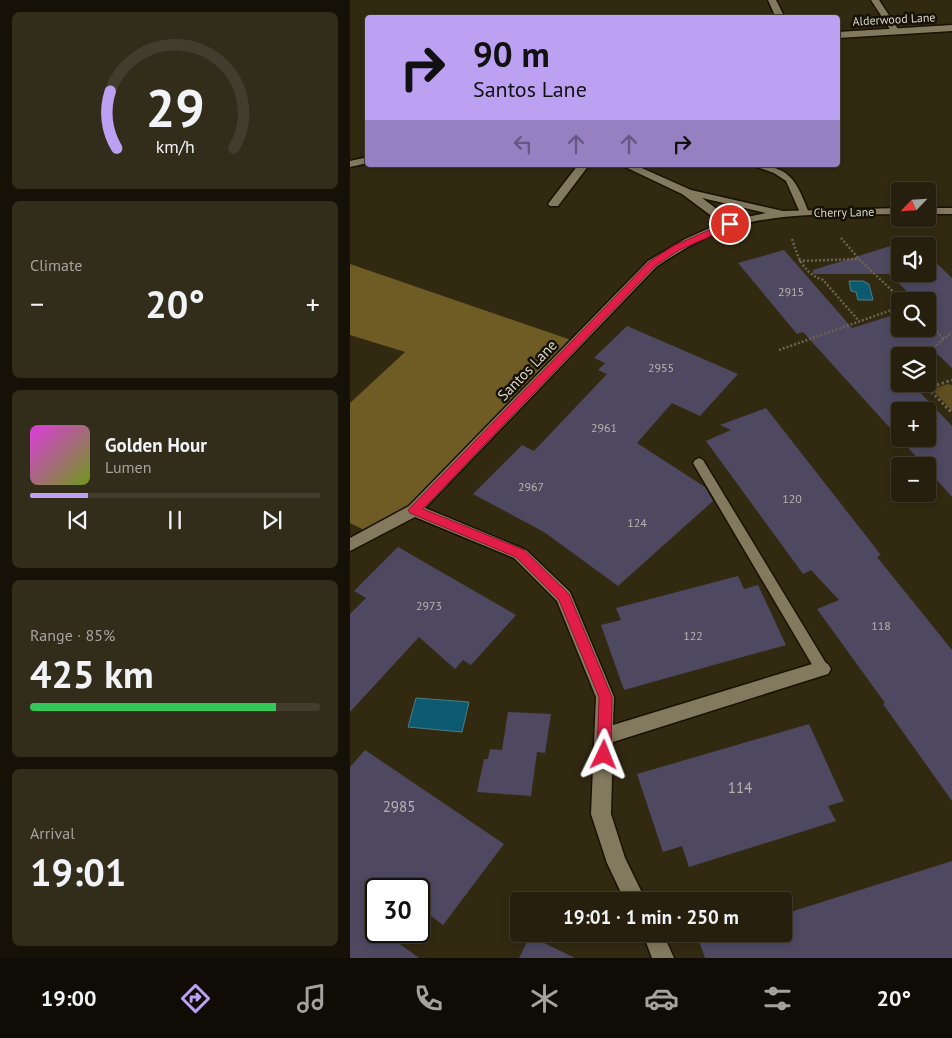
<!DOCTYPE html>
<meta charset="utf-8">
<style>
:root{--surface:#261f0d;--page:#322c1b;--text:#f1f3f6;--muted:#a4a29d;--line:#423d2e;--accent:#bca0f2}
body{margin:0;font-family:"PT Sans",sans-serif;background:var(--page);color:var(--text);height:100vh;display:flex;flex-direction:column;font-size:19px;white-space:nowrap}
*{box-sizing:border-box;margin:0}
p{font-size:16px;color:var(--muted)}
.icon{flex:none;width:28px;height:28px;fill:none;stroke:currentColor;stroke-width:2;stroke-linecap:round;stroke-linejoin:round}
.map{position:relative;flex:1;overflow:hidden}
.drawer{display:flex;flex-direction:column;gap:12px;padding:12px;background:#151107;width:350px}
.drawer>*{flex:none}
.banner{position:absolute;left:15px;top:15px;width:475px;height:152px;border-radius:5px;box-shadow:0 2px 8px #0003,0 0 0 1px var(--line);background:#bca0f2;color:#111;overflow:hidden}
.needle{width:32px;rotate:245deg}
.fabs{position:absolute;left:541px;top:182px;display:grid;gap:10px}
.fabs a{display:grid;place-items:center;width:45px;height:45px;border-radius:5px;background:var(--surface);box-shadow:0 2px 8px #0003,0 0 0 1px var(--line);font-size:25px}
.speed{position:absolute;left:15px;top:878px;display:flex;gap:10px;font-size:25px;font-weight:700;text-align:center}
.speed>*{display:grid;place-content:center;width:65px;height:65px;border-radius:50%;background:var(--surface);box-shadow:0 2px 8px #0003,0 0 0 1px var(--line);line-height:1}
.speed .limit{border:2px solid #111;border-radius:8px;background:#fff;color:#111}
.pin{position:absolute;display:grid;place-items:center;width:42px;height:42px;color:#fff;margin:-21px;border:2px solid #fff;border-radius:50%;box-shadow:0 1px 5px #0007}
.me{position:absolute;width:55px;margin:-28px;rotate:2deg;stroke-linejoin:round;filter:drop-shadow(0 0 4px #0008)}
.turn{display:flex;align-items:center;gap:18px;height:105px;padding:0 25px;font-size:22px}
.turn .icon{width:65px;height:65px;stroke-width:2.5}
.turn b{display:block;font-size:35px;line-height:42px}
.lanes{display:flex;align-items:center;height:48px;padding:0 25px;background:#0003;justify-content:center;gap:25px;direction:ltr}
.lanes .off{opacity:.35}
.big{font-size:38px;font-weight:700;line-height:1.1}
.drawer .tile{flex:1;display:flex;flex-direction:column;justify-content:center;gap:8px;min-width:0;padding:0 18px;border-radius:8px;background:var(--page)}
.drawer .dial{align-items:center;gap:0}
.dial svg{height:130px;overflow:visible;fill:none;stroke:var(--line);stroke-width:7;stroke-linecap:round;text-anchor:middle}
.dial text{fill:var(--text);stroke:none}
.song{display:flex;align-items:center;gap:15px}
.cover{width:60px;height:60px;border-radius:8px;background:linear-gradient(135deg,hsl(300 70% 55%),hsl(80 70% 35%))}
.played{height:5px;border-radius:2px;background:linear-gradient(90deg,var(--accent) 20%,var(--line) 20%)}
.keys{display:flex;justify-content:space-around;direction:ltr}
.heat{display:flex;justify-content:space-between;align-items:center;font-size:28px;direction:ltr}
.charge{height:8px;border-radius:4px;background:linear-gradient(90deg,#34c759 85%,var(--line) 0)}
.trip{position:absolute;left:160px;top:892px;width:282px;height:50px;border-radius:5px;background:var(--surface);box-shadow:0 2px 8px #0003,0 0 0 1px var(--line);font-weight:700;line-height:50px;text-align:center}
.tabs{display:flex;height:80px;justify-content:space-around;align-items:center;background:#0f0c05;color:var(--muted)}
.tabs .icon{width:35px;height:35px}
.tabs .selected{color:var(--accent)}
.tabs b{font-size:22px;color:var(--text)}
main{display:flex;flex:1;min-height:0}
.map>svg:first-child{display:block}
.green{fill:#5f4e1f}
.forest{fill:#6f5b24}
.water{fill:#0c5a70;stroke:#4a7f8a}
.building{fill:#4e4961}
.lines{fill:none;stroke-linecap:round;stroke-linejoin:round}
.service-casing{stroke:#1a1200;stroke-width:3}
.minor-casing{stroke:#1a1200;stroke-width:3}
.path-far1{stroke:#6b644f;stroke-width:2.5;stroke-dasharray:2 2;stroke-linecap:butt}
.path{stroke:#6b644f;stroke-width:3;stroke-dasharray:2.5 2.5;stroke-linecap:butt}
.service{fill:#83795e;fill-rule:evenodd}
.minor{fill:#83795e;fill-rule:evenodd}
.route{fill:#e11d48;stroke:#92132f}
.labels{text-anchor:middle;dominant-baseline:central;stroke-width:5;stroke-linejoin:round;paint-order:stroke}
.far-street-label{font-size:12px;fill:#dbd6c8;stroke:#161208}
.number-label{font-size:12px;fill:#b8b3ae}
.street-label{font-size:15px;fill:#dbd6c8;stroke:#161208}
.near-number-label{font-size:15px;fill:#b8b3ae}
</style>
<main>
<section class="drawer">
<div class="tile dial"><svg viewBox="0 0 100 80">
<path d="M14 69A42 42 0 1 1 86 69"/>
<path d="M14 69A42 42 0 0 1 10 34" stroke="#bca0f2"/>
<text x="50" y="56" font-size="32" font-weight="700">29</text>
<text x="50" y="72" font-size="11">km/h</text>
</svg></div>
<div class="tile"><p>Climate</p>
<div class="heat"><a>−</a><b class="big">20°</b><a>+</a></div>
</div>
<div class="tile">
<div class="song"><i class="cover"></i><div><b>Golden Hour</b><p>Lumen</p></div></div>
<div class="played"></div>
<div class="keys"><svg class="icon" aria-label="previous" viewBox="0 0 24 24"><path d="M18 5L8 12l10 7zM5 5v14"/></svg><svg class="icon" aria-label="pause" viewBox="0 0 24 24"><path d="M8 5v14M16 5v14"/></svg><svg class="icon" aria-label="next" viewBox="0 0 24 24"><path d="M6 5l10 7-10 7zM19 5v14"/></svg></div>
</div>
<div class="tile"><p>Range · 85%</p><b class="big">425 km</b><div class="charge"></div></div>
<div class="tile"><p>Arrival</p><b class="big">19:01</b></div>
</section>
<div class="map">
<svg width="602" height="958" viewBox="0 0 602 958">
<rect width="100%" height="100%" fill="#322911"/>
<path class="green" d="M598 384 602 385V411L582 389Z"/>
<path class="forest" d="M0 264 227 342 64 510 22 534 0 523V403L55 352 0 335Z"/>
<path class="water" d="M499 281H513L519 284 523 300H508L506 292 501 291Z
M66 698 119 702 112 732 58 727Z"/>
<path class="building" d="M560 240 568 246H550V274H578V255L602 278V368L580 347 540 360 550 371V384H562L602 426V497L578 470V466H575L550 439H578V411H550V439L453 332 447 334 388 263 434 250 502 328 550 313V329H578V301H567L539 274H463V270Z
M277 326 388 374 350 416 322 403 287 443 355 487 363 501 268 586 194 532 123 494 172 445 184 451 257 374 248 370 255 363 244 358Z
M416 408 531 555 527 557 602 650V801L533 704 535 703 467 609 489 600 461 570 453 574 356 441 381 430 370 425Z
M48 547 166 615 121 665 113 660 105 669 69 637 0 712V614L16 598 4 591Z
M388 576 394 589 408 585 436 645 274 690 251 625 271 620 266 608Z
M158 712 201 714 195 753 187 752 181 796 127 792 134 759H138L140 749 152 750Z
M459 724 494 801 478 806 486 821 339 867 332 846 313 852 287 774Z
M15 750 154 844 93 925 81 916 69 933V889H26V931H32L69 958H0V767Z
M602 861V958H355L349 941 372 934H434V914Z
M180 936 225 958H169Z"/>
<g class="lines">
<g class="service-casing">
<path id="service" d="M521 0H529L550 32 549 34H543Z
M401 165C440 165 446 180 459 213L457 215H451L436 181 424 173Z
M349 458 353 460 477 665 479 669 477 673 472 675 467 673 343 463 345 460Z"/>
</g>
<g class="minor-casing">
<path id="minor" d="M418 0H426L435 18H426Z
M602 25V31L488 38V32Z
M18 157V163L0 167V161Z
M228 165H239L208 206H200L198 204Z
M271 165H285L341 190 433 211 550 208V214C496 215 438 211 385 226 357 235 331 250 306 267L75 508 176 550 220 592 264 697 263 725 472 661 478 664 481 669 478 674 263 742 261 814 275 858 296 901H275L257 863 241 814 246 697 207 601 164 558 65 517 0 551V538L59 506 298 261 335 239 371 223 332 194ZM352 198 416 213 382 220Z
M578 208H602V214H578Z
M293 934H313L324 958H302Z"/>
</g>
<path class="path-far1" d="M491 238 509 259
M442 239C448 258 453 273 473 280L509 321
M449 261 509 259 553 301
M578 323 594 339
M429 350 550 307
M578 358 582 353V349L602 332"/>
<path class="path" d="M574 384 578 388 602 380
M578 388 602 413"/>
<use href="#service" class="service"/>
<use href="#minor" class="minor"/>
</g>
<path class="route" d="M380 221 384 222V226L329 250 305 266 73 509 174 550 219 594 262 697 261 755 259 760 254 762 249 760 247 755 249 697 209 600 166 557 60 513 58 510 299 262 323 246Z"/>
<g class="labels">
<g class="far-street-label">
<text transform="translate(544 19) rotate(-3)">Alderwood Lane</text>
<text transform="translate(494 212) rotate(-1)">Cherry Lane</text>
</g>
<g class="number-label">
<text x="441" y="291">2915</text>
<text x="311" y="367">2955</text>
<text x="254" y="427">2961</text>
<text x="181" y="486">2967</text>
<text x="442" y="498">120</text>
<text x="287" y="522">124</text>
<text x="79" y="605">2973</text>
<text x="531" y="625">118</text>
<text x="343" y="635">122</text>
</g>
<g class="street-label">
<text transform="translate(177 370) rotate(-46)">Santos Lane</text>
</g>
<g class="near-number-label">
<text x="390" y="787">114</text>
<text x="49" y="806">2985</text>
</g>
</g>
</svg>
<div class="fabs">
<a><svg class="needle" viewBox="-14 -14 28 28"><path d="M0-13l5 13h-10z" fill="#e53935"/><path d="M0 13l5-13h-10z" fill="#a4a29d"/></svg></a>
<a><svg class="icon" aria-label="sound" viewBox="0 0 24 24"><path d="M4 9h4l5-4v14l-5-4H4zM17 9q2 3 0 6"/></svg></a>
<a><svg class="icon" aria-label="search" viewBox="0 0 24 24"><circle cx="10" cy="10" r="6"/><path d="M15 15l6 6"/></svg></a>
<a><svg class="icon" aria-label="layers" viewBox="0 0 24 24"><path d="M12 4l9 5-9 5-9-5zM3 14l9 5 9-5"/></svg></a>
<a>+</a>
<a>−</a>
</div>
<div class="speed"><div class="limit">30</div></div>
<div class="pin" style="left:380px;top:224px;background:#d93025"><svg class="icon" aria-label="arrive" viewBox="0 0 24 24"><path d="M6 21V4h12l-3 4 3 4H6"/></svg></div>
<svg class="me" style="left:254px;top:755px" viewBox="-20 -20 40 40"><path d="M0-17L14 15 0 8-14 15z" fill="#e11d48" stroke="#fff" stroke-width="4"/></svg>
<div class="trip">19:01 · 1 min · 250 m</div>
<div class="banner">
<div class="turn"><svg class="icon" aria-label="right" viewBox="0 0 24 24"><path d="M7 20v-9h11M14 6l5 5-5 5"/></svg><div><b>90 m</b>Santos Lane</div></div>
<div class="lanes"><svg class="icon off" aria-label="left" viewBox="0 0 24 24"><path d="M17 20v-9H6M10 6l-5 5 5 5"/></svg><svg class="icon off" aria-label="ahead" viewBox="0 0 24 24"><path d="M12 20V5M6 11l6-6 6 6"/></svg><svg class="icon off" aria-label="ahead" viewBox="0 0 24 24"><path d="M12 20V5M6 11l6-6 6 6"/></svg><svg class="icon" aria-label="right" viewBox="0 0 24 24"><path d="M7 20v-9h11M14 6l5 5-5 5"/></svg></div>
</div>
</div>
</main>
<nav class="tabs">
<b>19:00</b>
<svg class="icon selected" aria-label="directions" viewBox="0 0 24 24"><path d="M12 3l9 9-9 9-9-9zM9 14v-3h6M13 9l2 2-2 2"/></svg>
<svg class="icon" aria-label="music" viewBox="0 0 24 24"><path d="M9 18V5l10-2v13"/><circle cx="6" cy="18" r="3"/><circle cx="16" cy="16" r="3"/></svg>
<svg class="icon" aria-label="phone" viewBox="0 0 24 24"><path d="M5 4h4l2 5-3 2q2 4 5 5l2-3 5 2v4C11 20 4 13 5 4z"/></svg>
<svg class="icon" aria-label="climate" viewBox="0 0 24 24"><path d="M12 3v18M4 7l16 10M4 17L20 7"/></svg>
<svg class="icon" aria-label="car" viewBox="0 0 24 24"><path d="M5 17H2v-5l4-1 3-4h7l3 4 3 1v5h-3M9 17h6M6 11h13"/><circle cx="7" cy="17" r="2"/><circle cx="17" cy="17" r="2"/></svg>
<svg class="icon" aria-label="filters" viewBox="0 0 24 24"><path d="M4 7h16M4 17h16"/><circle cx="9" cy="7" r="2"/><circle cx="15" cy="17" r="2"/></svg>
<b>20°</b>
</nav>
